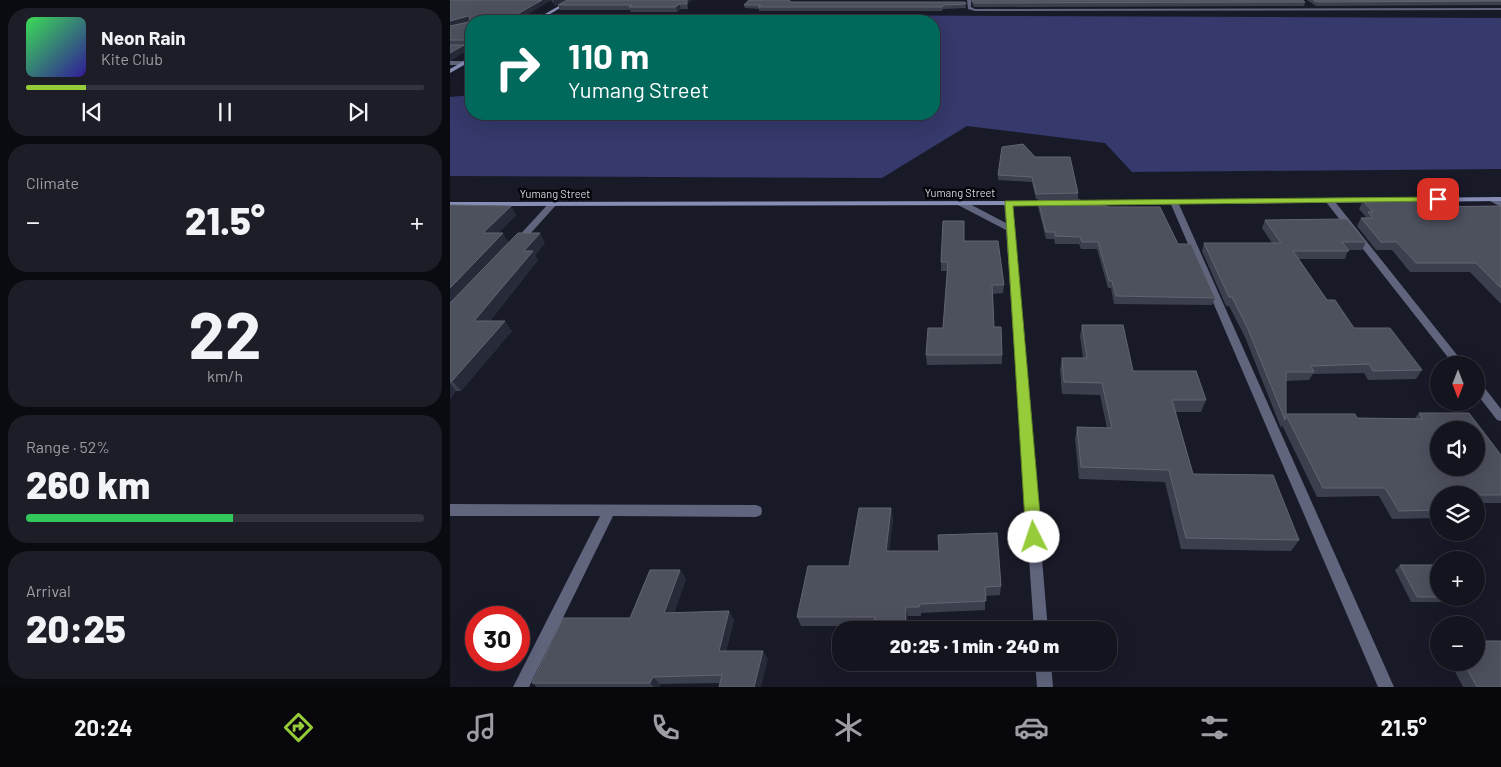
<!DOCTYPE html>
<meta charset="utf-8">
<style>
:root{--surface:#13141e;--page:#1c1d27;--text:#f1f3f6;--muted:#9d9ea4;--line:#32333c;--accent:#96cc3a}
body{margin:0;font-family:Barlow,sans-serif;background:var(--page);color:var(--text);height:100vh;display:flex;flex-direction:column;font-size:19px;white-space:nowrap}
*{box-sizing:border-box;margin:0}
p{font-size:16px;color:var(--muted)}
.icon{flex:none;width:28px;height:28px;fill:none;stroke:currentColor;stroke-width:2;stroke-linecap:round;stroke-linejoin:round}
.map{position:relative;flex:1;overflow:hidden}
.panel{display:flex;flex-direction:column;gap:8px;padding:8px;background:#0a0b10;width:450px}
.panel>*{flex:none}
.top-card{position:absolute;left:15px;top:15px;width:475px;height:105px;border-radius:20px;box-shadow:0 5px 20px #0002,0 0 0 1px var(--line);background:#00695c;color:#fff;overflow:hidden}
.needle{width:32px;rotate:180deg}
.controls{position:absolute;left:980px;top:356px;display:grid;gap:10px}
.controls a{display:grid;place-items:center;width:55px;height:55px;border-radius:50%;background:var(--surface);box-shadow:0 5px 20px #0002,0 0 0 1px var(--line);font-size:25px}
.speed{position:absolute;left:15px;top:606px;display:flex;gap:10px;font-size:25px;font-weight:700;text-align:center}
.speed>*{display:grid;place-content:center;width:65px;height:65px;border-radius:50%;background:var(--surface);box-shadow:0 5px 20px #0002,0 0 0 1px var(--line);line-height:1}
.speed .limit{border:8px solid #d22;background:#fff;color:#111}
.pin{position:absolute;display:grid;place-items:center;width:42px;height:42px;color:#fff;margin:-21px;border-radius:10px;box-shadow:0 2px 8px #0006}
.me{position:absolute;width:55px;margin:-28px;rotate:356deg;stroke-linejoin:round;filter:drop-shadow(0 0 4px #0008)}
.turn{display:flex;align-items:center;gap:18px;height:105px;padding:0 20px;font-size:22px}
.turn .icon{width:65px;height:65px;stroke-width:2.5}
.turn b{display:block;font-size:35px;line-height:42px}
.big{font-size:38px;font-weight:800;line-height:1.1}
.panel .widget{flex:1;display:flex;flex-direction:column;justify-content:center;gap:8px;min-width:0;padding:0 18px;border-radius:20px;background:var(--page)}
.panel .dial{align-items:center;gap:0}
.dial b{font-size:65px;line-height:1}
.song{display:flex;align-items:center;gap:15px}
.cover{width:60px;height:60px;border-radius:8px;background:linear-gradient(135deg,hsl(130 70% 55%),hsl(250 70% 35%))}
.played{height:5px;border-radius:2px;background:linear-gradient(90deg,var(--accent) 15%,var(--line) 15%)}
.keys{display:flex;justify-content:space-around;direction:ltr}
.heat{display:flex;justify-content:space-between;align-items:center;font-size:28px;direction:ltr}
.charge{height:8px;border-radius:4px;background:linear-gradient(90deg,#34c759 52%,var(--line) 0)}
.trip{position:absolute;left:382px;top:621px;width:285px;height:50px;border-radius:20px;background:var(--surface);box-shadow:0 5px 20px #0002,0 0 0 1px var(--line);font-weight:800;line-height:50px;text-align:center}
.tab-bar{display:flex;height:80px;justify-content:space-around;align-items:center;background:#08080c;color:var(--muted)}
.tab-bar .icon{width:35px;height:35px}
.tab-bar .active{color:var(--accent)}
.tab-bar b{font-size:22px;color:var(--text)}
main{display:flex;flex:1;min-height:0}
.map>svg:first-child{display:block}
.green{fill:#35396b}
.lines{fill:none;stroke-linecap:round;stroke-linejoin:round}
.lane{fill:#60647d;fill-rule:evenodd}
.street{fill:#60647d;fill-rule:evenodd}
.secondary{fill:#878eb5;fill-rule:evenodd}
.wall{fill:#3c3f4d}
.shaded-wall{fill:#272a38}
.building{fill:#4d505d;stroke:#626571;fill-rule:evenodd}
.route{fill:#96cc3a;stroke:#628526}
.labels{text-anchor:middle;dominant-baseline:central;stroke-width:5;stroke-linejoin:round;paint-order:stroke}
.far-street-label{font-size:11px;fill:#d5d7e0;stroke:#05060b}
</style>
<main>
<section class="panel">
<div class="widget">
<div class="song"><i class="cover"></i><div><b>Neon Rain</b><p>Kite Club</p></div></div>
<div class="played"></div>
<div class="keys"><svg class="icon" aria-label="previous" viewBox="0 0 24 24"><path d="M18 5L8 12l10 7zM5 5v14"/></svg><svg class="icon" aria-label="pause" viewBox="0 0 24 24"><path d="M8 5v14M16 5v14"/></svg><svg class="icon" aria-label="next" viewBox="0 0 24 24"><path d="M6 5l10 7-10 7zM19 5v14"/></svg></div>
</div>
<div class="widget"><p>Climate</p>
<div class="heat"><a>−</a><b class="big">21.5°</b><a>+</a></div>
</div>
<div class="widget dial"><b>22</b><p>km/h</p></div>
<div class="widget"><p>Range · 52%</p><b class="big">260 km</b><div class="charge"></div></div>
<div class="widget"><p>Arrival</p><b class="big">20:25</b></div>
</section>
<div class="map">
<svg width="1051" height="687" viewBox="0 0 1051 687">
<rect width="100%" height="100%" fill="#191a28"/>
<path class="green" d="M124 14 1051 18V169L682 172 655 143 517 126 432 178 0 176V97L21 95V114H484V21H113Z"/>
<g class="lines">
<path class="lane" d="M0 47H21V49H0Z
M0 61H13L16 63 13 65H0Z"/>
<path class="street" d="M517 0H521V7L525 9 1051 8V10L525 11 518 9Z
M1040 197H1046L1051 201V207L1040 201Z
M876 198H882L1015 365H1004L876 202Z
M721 200H727L728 202 944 687H928L720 202Z
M508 201H514L556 223 554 203 558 201 562 203 598 630H584L556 230 508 205Z
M100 202H106L107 204 71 244H65V240Z
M1026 381 1030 382 1051 409V421L1047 420 1026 393Z
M0 504 306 505 311 507 312 511 311 515 306 517 163 516 79 687H63L150 516H0Z
M585 662H601L603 687H587Z"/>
<path class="secondary" d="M119 0H124L88 21H83Z
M21 57V61L0 73V69Z
M1051 197V201L620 205 616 203 620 201Z
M600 201 604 203 603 205 0 206V202Z"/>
</g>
<path class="wall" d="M0 0H115L105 6 101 0 66 21H21V45H13L16 51 0 61Z
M117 0H242L238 3V9H231L227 12H181L180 10H110L108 5Z
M341 0 340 1 341 2H515L516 8 493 9 492 11H309V9L295 8 294 5Z
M521 0H852L855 2 854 6 525 7 523 6Z
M857 0H1051V5L866 6Z
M585 157 628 193V199H586L582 182 548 180V175Z
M588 200 632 205 657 207 728 244 765 298 762 305 664 304 661 288H658L647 249H631L629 244H605L604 239H596L588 207Z
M913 201 972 207 1051 206V304L1020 272H960L942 250H926L907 226 911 218 916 217 909 209Z
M0 205 61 206 66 215 48 233 59 242 95 243 85 255 88 260 40 321 62 331 11 391H6L0 399Z
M815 220 916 242 912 250H898L895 259H849L877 300 904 328 972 370 966 379 918 380 914 373 863 374 859 380 836 381V414L907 418H965L969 413 1051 455V503H1026L1033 513 1026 520V495H989V518L942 519 929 496 867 497 832 425 831 428 795 337 779 306H776L752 251 754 243H822L812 228Z
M514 241 554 285 553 293 543 294 544 327 552 355V364L477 365 476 355 493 328 497 271H491V262Z
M632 325 683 371 756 400 751 412H725L743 474 849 540 841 551 731 549 715 482 629 479 625 439 627 427 657 428 650 395 612 394 610 370 612 358H633L630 336Z
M441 508 443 518 439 551 551 586 550 595 535 596V610L471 613V616H458L424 626H351L347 617 399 566Z
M950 565 989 574V598H1001L996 602H961L945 570Z
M230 570 236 579 224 613 279 611 284 620 276 651 318 659 270 683 210 684 209 687H87L82 683 180 618Z
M1000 662H1026L1051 687H1013Z"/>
<path class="shaded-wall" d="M92 0H101L66 21H55Z
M105 0H115L105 6 103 1Z
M237 0H242L238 3V9L237 4Z
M229 4 231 9 227 12 226 7Z
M18 16 21 21 0 26V21Z
M14 45 16 51 0 61V53Z
M61 206 66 215 39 243 33 233Z
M53 233 59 243 0 305V288Z
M90 233 95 243 85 255 88 260 32 331 24 321 74 251Z
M55 321 62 331 11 391 2 381Z
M0 383 6 391 0 399Z
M441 508 443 518 438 561 436 551Z
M230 570 236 579 221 622 214 613Z
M456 607 458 616 457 630H455Z
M279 611 284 620 274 659 269 651Z
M313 651 318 659 311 687H304Z
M203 677 210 684 209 687H204L200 683Z"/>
<path class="building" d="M0 0H92L55 21H21V41L20 42 18 40H0V26L19 22 20 18 18 16 0 21Z
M117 0H237V4H229L226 7H179L182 5H108Z
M299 0H338L341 2H515L516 4 493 5 492 7H308L311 5H294Z
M522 0H852L855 2 525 3 523 2Z
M863 0H1051V1L867 2Z
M0 45H14L0 53Z
M573 144 585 157H620L628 193 586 194 582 177 548 175 552 147Z
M588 200H630L632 205 657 206V207H710L728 244H741L765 298 666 296 662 281H659L648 242H632L630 237 605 236V232H596Z
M913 201H966L972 207 1051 206V288L1026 263H966L947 242H931L911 218H923L918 212H923Z
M0 205 61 206 33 233H53L0 288Z
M897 219 916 242H892L899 251H843L877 300H885L904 328H940L972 370 923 371 919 364 861 366 864 372H836V414H905L907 418 973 419 969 413H1019L1051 455V495H989V510L949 511 935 488H873L836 415 835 420 798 329 782 297H779L754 243H831L815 220ZM989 430H1026V468H989Z
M493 221H514V241H548L554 285H542L544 327H551L552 355H476L478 328H493L498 262H491Z
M68 233H90L74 251H83L24 321H55L2 381H0V303Z
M632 325H673L683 371H746L756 400H722L743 474 823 475 849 540 736 538 719 470 631 467 627 427 662 428 652 383 614 382 612 358H637Z
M1026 503 1033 513H1026Z
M409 508H441L436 551H489L488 535 547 533 551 586 535 587 536 601 470 604 469 607H456L455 630H423L425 617H347L358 566H399Z
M950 565H984L989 574V597H967Z
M200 570H230L214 613 279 611 269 651H313L304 687H269L272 675 203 677 200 683H82L113 618H180Z
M1026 641H1051V687H1027L1013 662H1026Z"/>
<path class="route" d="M988 197 993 199 992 201 563 206 592 537 589 541 584 544 579 541 576 537 555 201Z"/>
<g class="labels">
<g class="far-street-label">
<text x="510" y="192">Yumang Street</text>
<text x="105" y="193">Yumang Street</text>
</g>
</g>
</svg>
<div class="controls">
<a><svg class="needle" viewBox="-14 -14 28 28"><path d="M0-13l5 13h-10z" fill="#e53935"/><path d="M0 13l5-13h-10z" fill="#9d9ea4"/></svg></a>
<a><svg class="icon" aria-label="sound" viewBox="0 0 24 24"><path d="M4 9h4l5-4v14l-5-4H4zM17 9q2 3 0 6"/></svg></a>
<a><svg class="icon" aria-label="layers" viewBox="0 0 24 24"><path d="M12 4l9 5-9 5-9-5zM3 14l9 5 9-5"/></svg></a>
<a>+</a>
<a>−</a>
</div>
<div class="speed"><div class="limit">30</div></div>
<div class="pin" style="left:988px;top:199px;background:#d93025"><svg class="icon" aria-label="arrive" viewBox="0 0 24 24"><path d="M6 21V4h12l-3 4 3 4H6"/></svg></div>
<svg class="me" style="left:584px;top:537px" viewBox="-20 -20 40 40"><circle r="19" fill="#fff"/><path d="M0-13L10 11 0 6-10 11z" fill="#96cc3a"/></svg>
<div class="trip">20:25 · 1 min · 240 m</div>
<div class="top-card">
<div class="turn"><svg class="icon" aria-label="right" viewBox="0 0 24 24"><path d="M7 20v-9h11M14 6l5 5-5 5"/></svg><div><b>110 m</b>Yumang Street</div></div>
</div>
</div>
</main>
<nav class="tab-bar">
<b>20:24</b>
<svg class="icon active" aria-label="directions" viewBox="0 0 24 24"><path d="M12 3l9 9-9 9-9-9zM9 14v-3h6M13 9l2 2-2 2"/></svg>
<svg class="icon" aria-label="music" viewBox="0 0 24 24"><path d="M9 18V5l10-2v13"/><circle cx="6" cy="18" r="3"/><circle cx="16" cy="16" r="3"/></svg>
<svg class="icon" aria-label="phone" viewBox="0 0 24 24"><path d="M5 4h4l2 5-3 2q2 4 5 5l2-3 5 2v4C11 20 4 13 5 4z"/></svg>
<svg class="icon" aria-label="climate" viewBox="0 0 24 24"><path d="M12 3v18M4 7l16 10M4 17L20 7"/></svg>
<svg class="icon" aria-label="car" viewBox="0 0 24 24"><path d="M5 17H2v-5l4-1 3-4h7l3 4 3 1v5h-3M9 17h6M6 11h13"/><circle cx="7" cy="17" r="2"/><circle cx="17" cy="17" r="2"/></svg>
<svg class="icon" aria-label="filters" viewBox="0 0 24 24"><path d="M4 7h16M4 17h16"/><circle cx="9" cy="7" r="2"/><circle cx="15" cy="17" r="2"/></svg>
<b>21.5°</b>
</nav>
